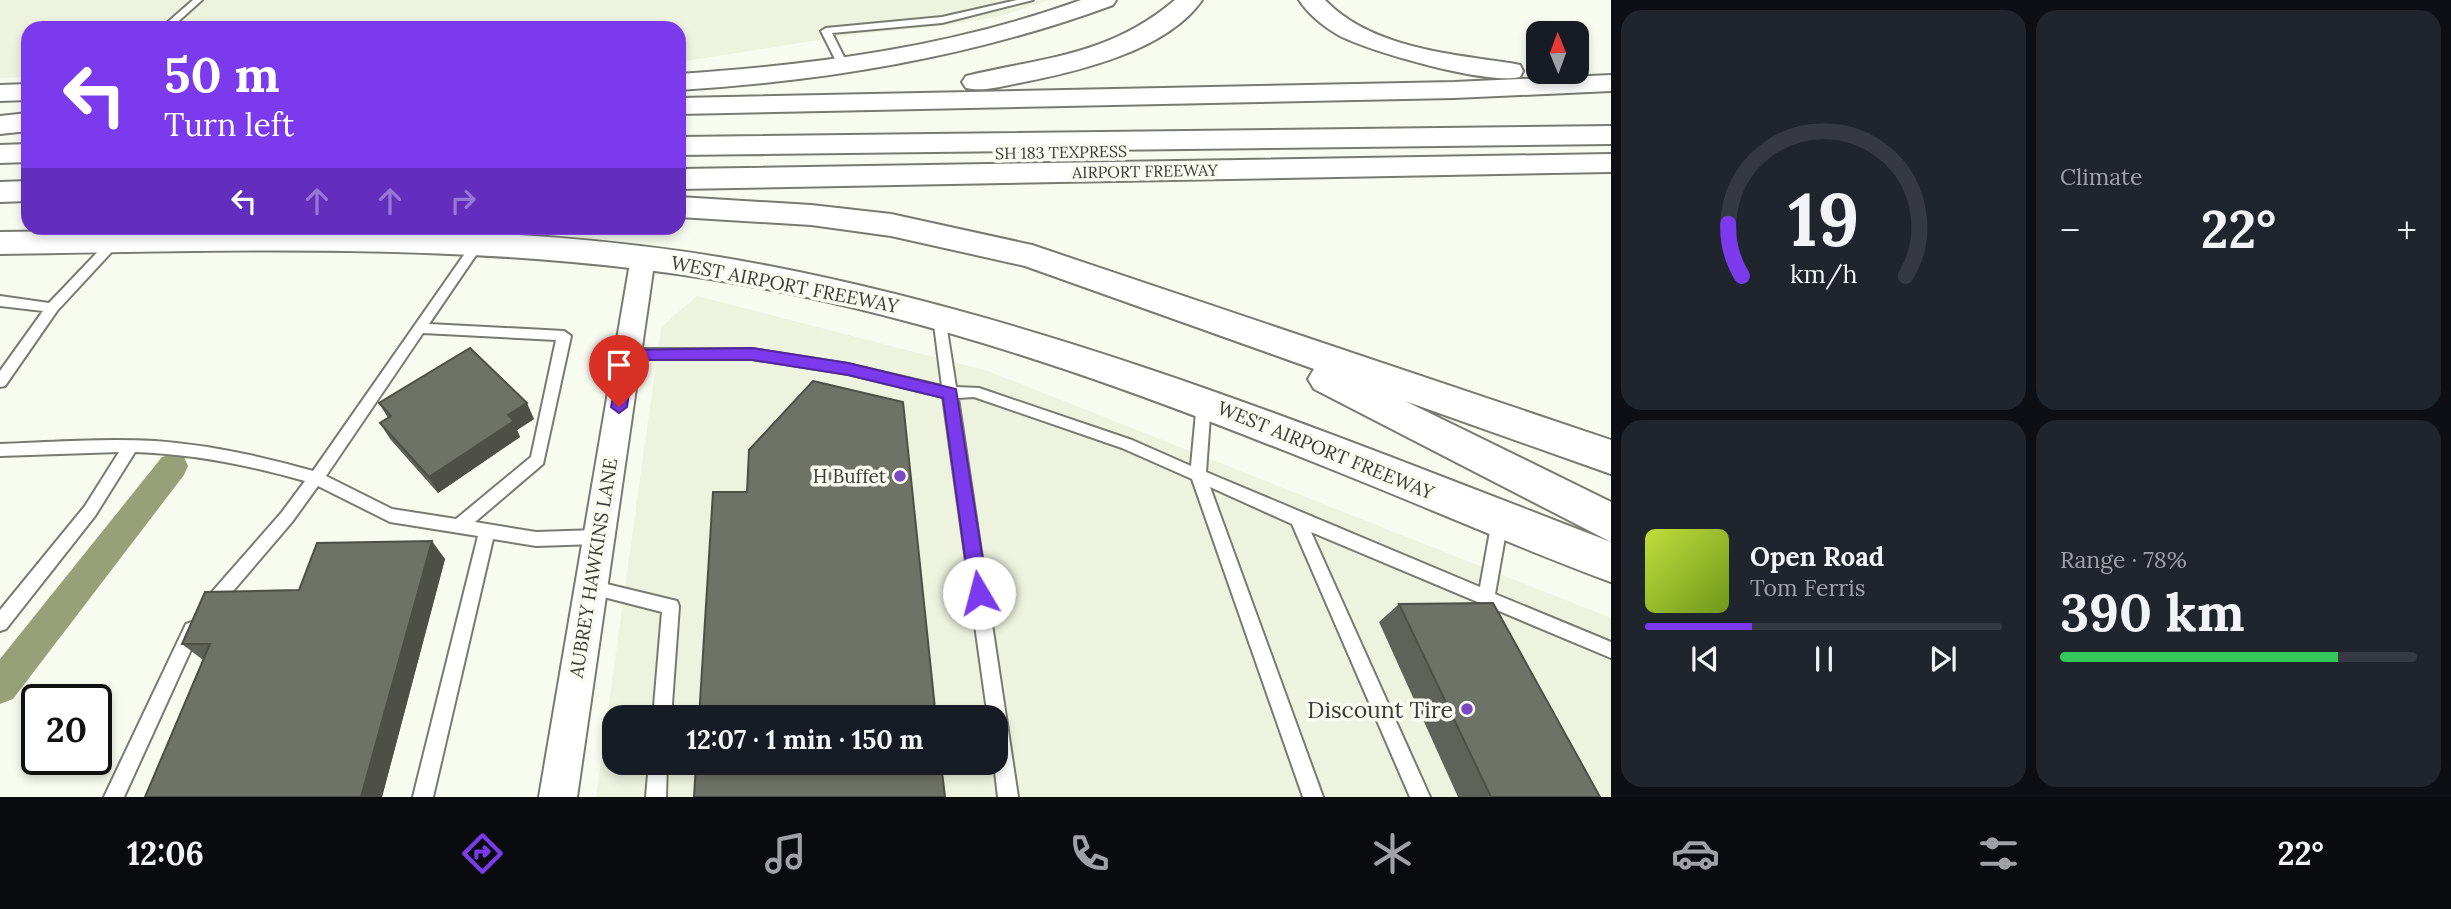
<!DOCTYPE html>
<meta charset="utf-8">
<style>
:root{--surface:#171b24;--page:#20242c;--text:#f1f3f6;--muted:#9ea1a6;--line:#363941;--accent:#7c3aed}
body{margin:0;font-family:Lora,serif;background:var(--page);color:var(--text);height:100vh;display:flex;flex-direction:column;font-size:26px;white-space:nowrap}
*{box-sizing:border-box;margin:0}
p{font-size:23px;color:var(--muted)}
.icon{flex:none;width:38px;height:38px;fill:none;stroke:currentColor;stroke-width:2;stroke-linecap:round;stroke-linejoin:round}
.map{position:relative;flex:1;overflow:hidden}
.sheet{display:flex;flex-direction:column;gap:10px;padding:10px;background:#0d0f14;width:840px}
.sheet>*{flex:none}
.guide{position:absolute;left:21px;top:21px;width:665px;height:214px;border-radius:21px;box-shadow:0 4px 10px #0003;background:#7c3aed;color:#fff;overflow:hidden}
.needle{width:46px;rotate:359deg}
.tools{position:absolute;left:1526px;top:21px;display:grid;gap:14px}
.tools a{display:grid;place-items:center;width:63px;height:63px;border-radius:14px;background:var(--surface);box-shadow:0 4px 10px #0003;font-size:35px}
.speed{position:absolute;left:21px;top:684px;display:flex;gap:14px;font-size:35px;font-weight:700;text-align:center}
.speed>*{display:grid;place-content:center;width:91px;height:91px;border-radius:50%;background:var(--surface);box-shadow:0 4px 10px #0003;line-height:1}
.speed .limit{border:4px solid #111;border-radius:10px;background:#fff;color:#111}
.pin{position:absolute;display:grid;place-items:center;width:60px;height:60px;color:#fff;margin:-72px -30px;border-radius:50% 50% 50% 0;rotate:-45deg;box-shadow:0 0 7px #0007}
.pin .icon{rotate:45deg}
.me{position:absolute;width:77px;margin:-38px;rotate:352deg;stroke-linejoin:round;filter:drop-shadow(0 0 5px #0008)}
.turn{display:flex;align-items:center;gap:24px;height:147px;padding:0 28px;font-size:32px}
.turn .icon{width:91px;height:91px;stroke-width:2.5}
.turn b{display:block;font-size:49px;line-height:60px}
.lanes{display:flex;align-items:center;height:66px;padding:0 28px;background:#0003;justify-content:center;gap:35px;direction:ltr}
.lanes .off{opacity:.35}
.big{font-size:52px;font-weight:700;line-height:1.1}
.sheet .widget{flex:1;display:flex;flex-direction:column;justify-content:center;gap:10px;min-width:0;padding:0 24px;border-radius:21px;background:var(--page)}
.sheet .dial{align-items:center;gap:0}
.dial svg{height:182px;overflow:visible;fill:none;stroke:var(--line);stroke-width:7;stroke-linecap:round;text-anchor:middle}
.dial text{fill:var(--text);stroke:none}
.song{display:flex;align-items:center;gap:21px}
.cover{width:84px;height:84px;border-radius:10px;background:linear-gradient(135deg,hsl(70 70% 55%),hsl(80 70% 35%))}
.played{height:7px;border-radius:4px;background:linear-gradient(90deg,var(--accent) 30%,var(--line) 30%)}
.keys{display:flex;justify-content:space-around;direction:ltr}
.heat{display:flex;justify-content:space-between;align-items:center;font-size:38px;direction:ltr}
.charge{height:10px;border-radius:5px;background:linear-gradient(90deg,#34c759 78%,var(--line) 0)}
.sheet .tiles{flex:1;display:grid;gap:10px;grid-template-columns:repeat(2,1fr)}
.trip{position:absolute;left:602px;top:705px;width:406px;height:70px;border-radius:21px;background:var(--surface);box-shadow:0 4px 10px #0003;font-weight:700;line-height:70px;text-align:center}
.menu{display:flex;height:112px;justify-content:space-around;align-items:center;background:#090b0e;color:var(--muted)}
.menu .icon{width:49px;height:49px}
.menu .on{color:var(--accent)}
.menu b{font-size:32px;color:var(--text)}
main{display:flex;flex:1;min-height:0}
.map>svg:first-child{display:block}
.built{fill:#eef3df;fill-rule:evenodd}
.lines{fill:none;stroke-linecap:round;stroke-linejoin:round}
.canal{fill:#97a177;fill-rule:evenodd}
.service-casing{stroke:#787b70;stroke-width:4}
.minor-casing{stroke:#787b70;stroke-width:4}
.secondary-casing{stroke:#787b70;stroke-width:4}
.motorway-casing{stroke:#787b70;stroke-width:4}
.service{fill:#fff;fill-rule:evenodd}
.minor{fill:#fff;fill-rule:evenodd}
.secondary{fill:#fff;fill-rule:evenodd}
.motorway{fill:#fff;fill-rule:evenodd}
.wall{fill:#5f6259}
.shaded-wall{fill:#4e5048}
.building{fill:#6f7267;stroke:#4e5048;stroke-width:2}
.route{fill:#7c3aed;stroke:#51269a;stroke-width:2}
.poi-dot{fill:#7a49c1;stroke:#f8fbef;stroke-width:2.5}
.labels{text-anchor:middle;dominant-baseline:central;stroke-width:7;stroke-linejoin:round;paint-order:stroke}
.far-street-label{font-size:16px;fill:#3b3c37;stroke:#f8fbef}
.street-label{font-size:19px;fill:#3b3c37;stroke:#f8fbef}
.poi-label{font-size:19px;fill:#3b3c37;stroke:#f8fbef;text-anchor:end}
.near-poi-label{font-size:23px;fill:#3b3c37;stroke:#f8fbef;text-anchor:end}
</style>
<main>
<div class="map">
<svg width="1611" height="797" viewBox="0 0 1611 797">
<rect width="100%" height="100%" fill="#f8fbef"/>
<path class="built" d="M0 0H1050L997 17 949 25 858 34 679 62V28H28V77L0 78Z
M697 296 988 371 1611 618V797H596L661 327ZM614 718H996V763H614Z"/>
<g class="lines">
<path class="canal" d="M173 454 184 457 188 466 184 475 13 699 0 704V659L162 457Z"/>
<g class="service-casing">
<path id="service" d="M193 0H202L171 28H161Z
M1017 0H1033L942 23 832 33 849 67 844 70 839 67 821 31 826 28 942 17Z
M114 238 120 242 118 245 57 311 5 386 0 387V371L43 311 0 306V296L49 303 110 239Z
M479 238 485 242 429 324 564 331 571 336 543 464 475 522 536 532 597 530 603 532 605 537 603 542 597 544 536 546 493 539 433 797H413L478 536 390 522 318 486 292 522 216 611 210 614 204 611 202 606 204 601 282 512 305 481C249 465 193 454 135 452L95 516 6 629 0 631V610L85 506 119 452 0 456V444C52 442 104 438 155 441 209 445 261 456 313 471L475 239ZM423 333 556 340 531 457 456 519 392 509 326 476Z
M939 312 945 317 956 387 979 388 1132 440 1191 466 1197 402 1199 398H1209L1211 402 1206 472 1480 587 1492 520 1494 515 1500 513 1506 515 1508 520 1495 594 1611 642V658L1311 532 1430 797H1410L1292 524 1210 487 1323 797H1303L1192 479 1122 448 974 397 958 398 1018 797H998L994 763H996V718H988L943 397 848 374 752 359H627L620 354 627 349H752L848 364 942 386 933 317Z
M590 580 677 601 679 606 671 718H653L662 612 584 592 582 587 584 582Z
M192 622 198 624 200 630 124 797H104L186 624Z
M649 763H667L666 797H646Z"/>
</g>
<g class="minor-casing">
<path id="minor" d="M643 249 652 251 655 257 577 797H539L631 257 634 251Z"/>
</g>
<g class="secondary-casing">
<path id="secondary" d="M1081 0H1116L1113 5C972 57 828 81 679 90V74C816 65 951 47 1081 0Z
M28 84V100L0 101V85Z
M321 228C472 230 622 237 769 266 1060 322 1336 436 1611 542V582C1527 551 1445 515 1363 482 1170 404 972 328 767 289 514 240 257 250 0 254V232Z"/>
</g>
<g class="motorway-casing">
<path id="motorway" d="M1175 0H1202C1167 51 1076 72 1019 83 1002 86 983 92 966 88L962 82 966 76C1045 57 1109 56 1175 0Z
M1299 0H1325C1370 47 1448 54 1510 63L1520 65 1523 71 1520 77C1486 85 1372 52 1340 36 1324 27 1309 15 1299 0Z
M1611 75V91L1454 98 679 114V98L1454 82Z
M28 113V131L0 134V116Z
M1611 126V144L679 155V137Z
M28 144V162L0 163V145Z
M1611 154V172L679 189V169Z
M28 181V201L0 202V182Z
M679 197 811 205 891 214 1032 245 1611 440V474L1405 401 1611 502V542L1314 389 1308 379 1314 369 1025 266 891 236 811 225 679 217Z"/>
</g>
<use href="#service" class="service"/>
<use href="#minor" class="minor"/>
<use href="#secondary" class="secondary"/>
<use href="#motorway" class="motorway"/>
</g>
<path class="wall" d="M379 403 534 419 517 430 520 437 438 493 390 439 380 423 388 418Z
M445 559 382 797H145L203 660 182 644 299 590Z
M1399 604 1600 797H1458L1379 622Z"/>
<path class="shaded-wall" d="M527 403 534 419 517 430 520 437 438 493 429 477 508 415Z
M432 541 445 559 382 797H361Z"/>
<path class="building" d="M470 348 527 403 508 415 514 421 429 477 380 423 391 416 379 403Z
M813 381 903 402 936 718H699L713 492H747L749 450Z
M432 541 361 797H145L210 644H182L205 592 299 590 317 543Z
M1493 603 1600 797H1491L1399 604Z
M696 763H941L945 797H694Z"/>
<path class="route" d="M752 348 848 363 956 389 988 593 986 599 979 602 972 599 970 593 943 398 848 375 752 360H634L627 407 619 413 611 407 622 350Z"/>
<g class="poi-dot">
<circle cx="900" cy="476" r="7"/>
<circle cx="1467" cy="709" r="7"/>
</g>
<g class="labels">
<g class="far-street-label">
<text transform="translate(1061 152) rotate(-1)">SH 183 TEXPRESS</text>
<text transform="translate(1145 171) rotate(-1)">AIRPORT FREEWAY</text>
</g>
<g class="street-label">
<text transform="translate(785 284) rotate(11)">WEST AIRPORT FREEWAY</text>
<text transform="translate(1326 450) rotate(22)">WEST AIRPORT FREEWAY</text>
<text transform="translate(593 568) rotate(-81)">AUBREY HAWKINS LANE</text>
</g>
<g class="poi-label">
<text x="886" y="476">H Buffet</text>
</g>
<g class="near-poi-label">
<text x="1453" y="709">Discount Tire</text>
</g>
</g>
</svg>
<div class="tools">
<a><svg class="needle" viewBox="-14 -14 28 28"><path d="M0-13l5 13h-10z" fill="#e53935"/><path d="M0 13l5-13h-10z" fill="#9ea1a6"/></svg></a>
</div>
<div class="speed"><div class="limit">20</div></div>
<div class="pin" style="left:619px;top:407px;background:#d93025"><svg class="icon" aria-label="arrive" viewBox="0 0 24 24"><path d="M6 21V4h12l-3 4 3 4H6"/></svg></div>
<svg class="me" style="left:979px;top:593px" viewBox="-20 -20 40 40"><circle r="19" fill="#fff"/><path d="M0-13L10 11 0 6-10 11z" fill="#7c3aed"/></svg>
<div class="trip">12:07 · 1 min · 150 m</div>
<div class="guide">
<div class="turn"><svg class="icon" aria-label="left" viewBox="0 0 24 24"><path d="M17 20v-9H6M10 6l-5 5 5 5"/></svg><div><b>50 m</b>Turn left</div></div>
<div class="lanes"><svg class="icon" aria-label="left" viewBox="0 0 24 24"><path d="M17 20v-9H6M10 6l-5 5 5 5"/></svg><svg class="icon off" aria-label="ahead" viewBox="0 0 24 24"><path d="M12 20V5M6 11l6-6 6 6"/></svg><svg class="icon off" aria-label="ahead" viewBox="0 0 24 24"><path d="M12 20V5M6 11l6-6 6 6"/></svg><svg class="icon off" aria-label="right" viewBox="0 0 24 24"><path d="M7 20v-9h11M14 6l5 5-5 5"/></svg></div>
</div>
</div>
<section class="sheet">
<div class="tiles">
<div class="widget dial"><svg viewBox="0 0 100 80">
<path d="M14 69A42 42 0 1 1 86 69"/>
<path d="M14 69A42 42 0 0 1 8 46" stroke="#7c3aed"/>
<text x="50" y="56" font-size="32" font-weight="700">19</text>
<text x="50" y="72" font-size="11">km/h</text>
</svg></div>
<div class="widget"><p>Climate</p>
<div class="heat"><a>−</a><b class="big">22°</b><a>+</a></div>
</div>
<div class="widget">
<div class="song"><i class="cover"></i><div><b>Open Road</b><p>Tom Ferris</p></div></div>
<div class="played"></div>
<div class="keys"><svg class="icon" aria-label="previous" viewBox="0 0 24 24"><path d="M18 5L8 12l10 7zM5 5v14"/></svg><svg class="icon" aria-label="pause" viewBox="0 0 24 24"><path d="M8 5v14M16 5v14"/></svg><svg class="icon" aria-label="next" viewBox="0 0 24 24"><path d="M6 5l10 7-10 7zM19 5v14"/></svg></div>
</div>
<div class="widget"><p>Range · 78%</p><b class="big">390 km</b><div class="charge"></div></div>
</div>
</section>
</main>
<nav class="menu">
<b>12:06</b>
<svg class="icon on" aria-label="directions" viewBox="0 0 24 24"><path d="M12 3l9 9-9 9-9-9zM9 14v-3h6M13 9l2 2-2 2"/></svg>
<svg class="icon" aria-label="music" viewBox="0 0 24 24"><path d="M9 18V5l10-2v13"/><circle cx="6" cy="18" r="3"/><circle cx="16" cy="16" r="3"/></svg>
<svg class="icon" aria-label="phone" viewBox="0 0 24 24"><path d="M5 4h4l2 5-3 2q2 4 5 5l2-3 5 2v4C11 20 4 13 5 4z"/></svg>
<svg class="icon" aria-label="climate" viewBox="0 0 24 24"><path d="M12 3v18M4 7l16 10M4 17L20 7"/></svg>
<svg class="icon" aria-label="car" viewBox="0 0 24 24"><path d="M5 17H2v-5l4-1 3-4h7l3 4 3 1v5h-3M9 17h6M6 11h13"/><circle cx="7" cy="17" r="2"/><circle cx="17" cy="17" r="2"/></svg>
<svg class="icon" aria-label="filters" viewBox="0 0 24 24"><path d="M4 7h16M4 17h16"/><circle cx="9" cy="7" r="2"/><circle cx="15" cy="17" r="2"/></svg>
<b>22°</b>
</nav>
